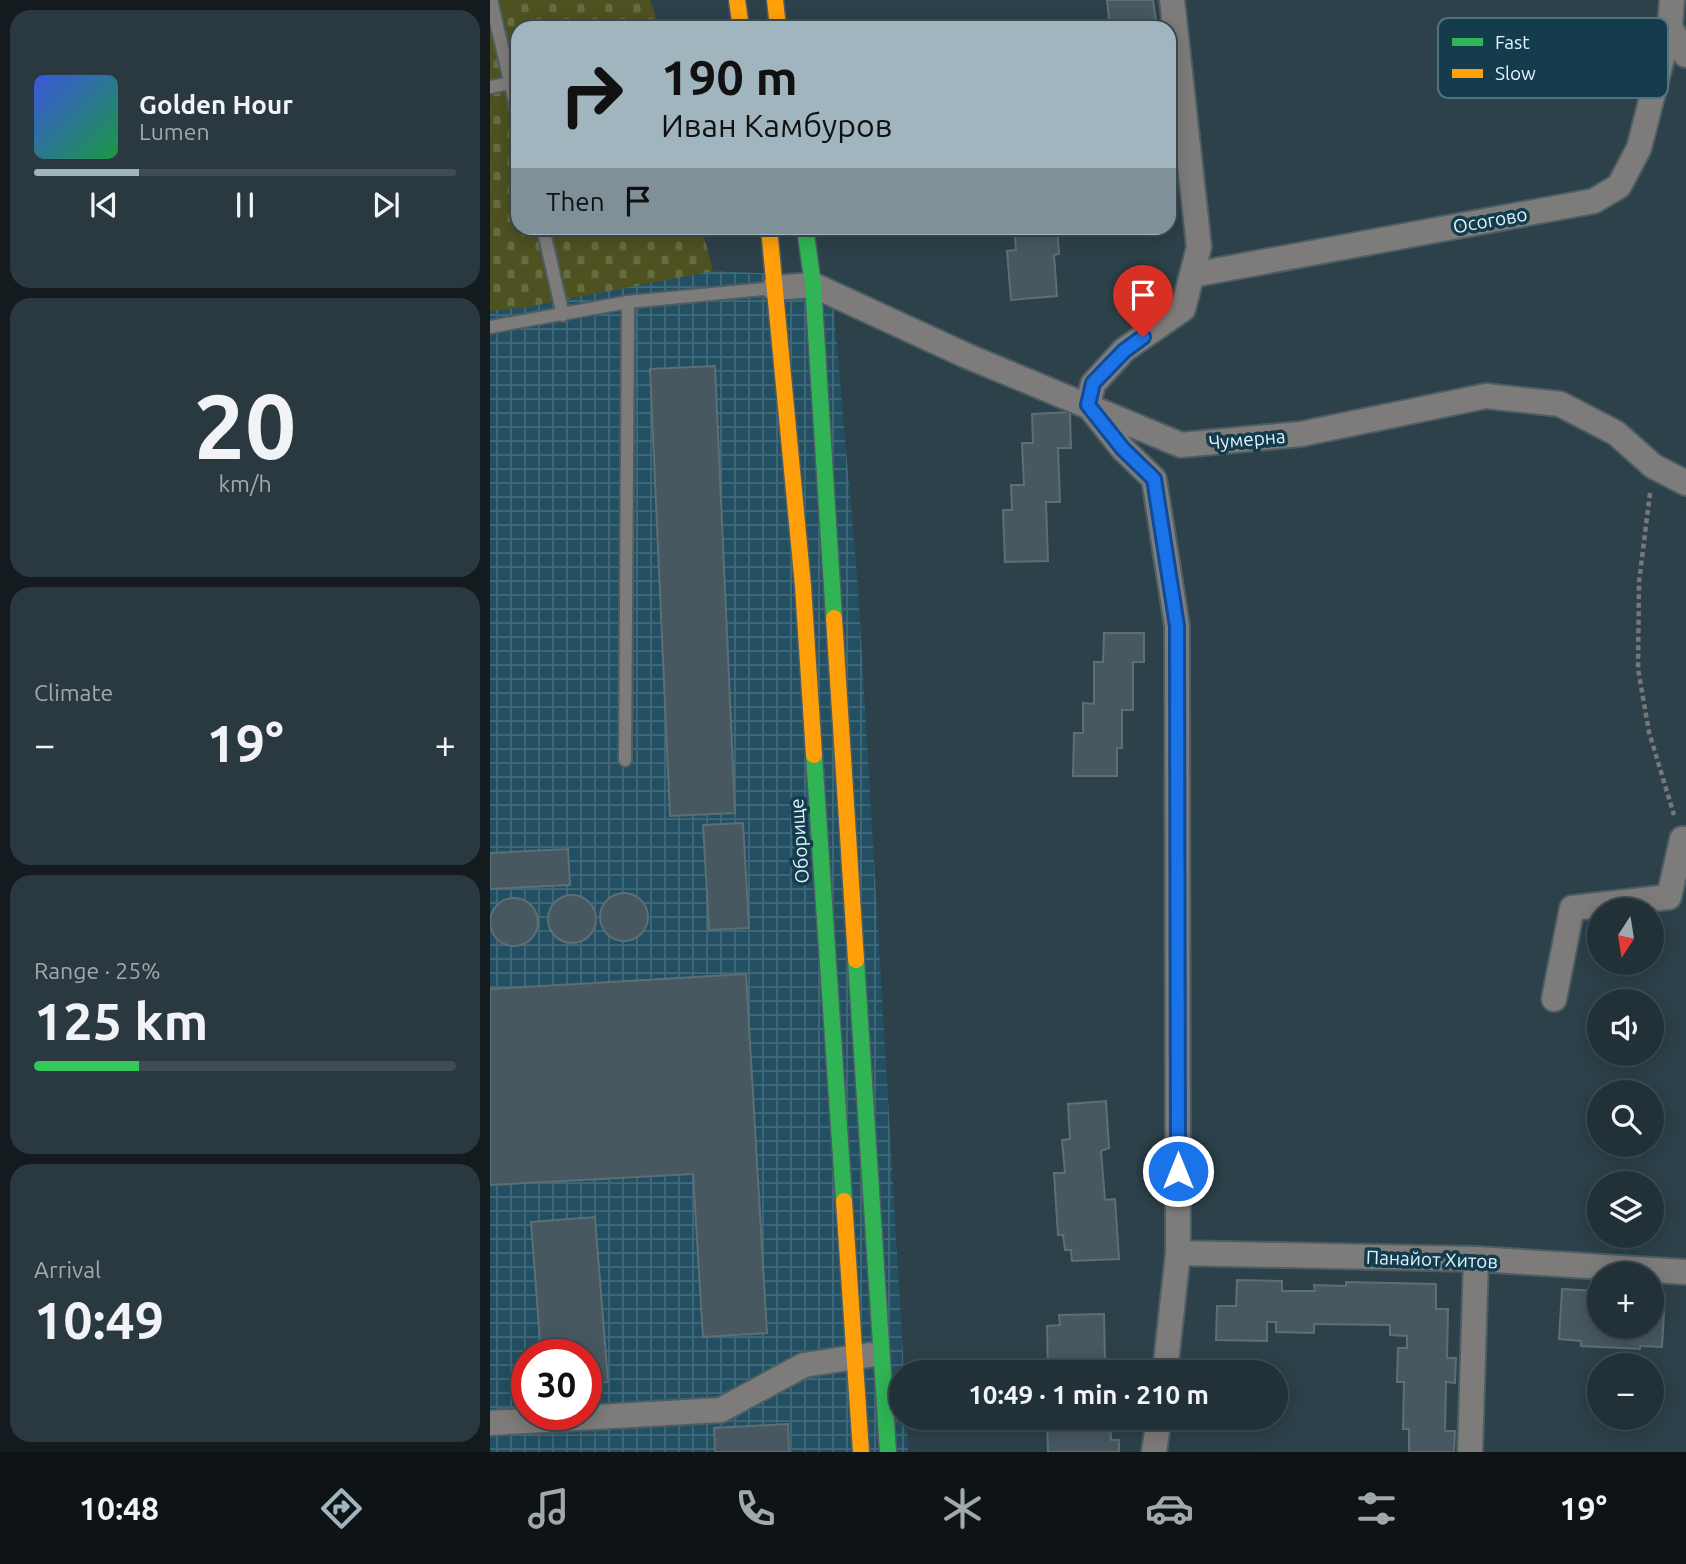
<!DOCTYPE html>
<meta charset="utf-8">
<style>
:root{--surface:#223138;--page:#2a3940;--text:#f1f3f6;--muted:#a2a9ae;--line:#3f4c53;--accent:#a1b5bf}
body{margin:0;font-family:Ubuntu,sans-serif;background:var(--page);color:var(--text);height:100vh;display:flex;flex-direction:column;font-size:26px;white-space:nowrap}
*{box-sizing:border-box;margin:0}
p{font-size:23px;color:var(--muted)}
.icon{flex:none;width:38px;height:38px;fill:none;stroke:currentColor;stroke-width:2;stroke-linecap:round;stroke-linejoin:round}
.map{position:relative;flex:1;overflow:hidden}
.details{display:flex;flex-direction:column;gap:10px;padding:10px;background:#131b1f;width:490px}
.details>*{flex:none}
.guide{position:absolute;left:21px;top:21px;width:665px;height:214px;border-radius:21px;box-shadow:0 4px 18px #0003,0 0 0 2px var(--line);background:#a1b5bf;color:#111;overflow:hidden}
.needle{width:46px;rotate:192deg}
.tools{position:absolute;left:1097px;top:898px;display:grid;gap:14px}
.tools a{display:grid;place-items:center;width:77px;height:77px;border-radius:50%;background:var(--surface);box-shadow:0 4px 18px #0003,0 0 0 2px var(--line);font-size:35px}
.speed{position:absolute;left:21px;top:1339px;display:flex;gap:14px;font-size:35px;font-weight:700;text-align:center}
.speed>*{display:grid;place-content:center;width:91px;height:91px;border-radius:50%;background:var(--surface);box-shadow:0 4px 18px #0003,0 0 0 2px var(--line);line-height:1}
.speed .limit{border:10px solid #d22;background:#fff;color:#111}
.pin{position:absolute;display:grid;place-items:center;width:60px;height:60px;color:#fff;margin:-72px -30px;border-radius:50% 50% 50% 0;rotate:-45deg;box-shadow:0 0 7px #0007}
.pin .icon{rotate:45deg}
.me{position:absolute;width:77px;margin:-38px;rotate:0deg;stroke-linejoin:round;filter:drop-shadow(0 0 5px #0008)}
.turn{display:flex;align-items:center;gap:24px;height:147px;padding:0 35px;font-size:32px}
.turn .icon{width:91px;height:91px;stroke-width:2.5}
.turn b{display:block;font-size:49px;line-height:60px}
.then{display:flex;align-items:center;height:66px;padding:0 35px;background:#0003;gap:14px;font-size:26px}
.big{font-size:52px;font-weight:700;line-height:1.1}
.details .card{flex:1;display:flex;flex-direction:column;justify-content:center;gap:10px;min-width:0;padding:0 24px;border-radius:21px;background:var(--page)}
.details .dial{align-items:center;gap:0}
.dial b{font-size:91px;line-height:1}
.song{display:flex;align-items:center;gap:21px}
.cover{width:84px;height:84px;border-radius:10px;background:linear-gradient(135deg,hsl(230 70% 55%),hsl(140 70% 35%))}
.played{height:7px;border-radius:4px;background:linear-gradient(90deg,var(--accent) 25%,var(--line) 25%)}
.keys{display:flex;justify-content:space-around;direction:ltr}
.heat{display:flex;justify-content:space-between;align-items:center;font-size:38px;direction:ltr}
.charge{height:10px;border-radius:5px;background:linear-gradient(90deg,#34c759 25%,var(--line) 0)}
.trip{position:absolute;left:399px;top:1360px;width:399px;height:70px;border-radius:35px;background:var(--surface);box-shadow:0 4px 18px #0003,0 0 0 2px var(--line);font-weight:700;line-height:70px;text-align:center}
.dock{display:flex;height:112px;justify-content:space-around;align-items:center;background:#0e1416;color:var(--muted)}
.dock .icon{width:49px;height:49px}
.dock .current{color:var(--accent)}
.dock b{font-size:32px;color:var(--text)}
main{display:flex;flex:1;min-height:0}
.map>svg:first-child{display:block}
.industrial{fill:url(#industrial-grid);fill-rule:evenodd}
.cemetery{fill:url(#cemetery-stones)}
.building{fill:#485860;stroke:#5d6e75;stroke-width:2}
.lines{fill:none;stroke-linecap:round;stroke-linejoin:round}
.lane-casing{stroke:#4c5d64;stroke-width:16}
.street-casing{stroke:#4c5d64;stroke-width:28}
.fast-casing{stroke:#4c5d64;stroke-width:19}
.slow-casing{stroke:#4c5d64;stroke-width:19}
.path{stroke:#74787a;stroke-width:4.5;stroke-dasharray:5 3.5;stroke-linecap:butt}
.lane{stroke:#7e7c7a;stroke-width:12}
.street{stroke:#7e7c7a;stroke-width:24}
.fast{stroke:#30b455;stroke-width:16}
.slow{stroke:#ff9f0a;stroke-width:16}
.route-casing{stroke:#114b97;stroke-width:18}
.route{stroke:#1a73e8;stroke-width:12}
.labels{text-anchor:middle;dominant-baseline:central;stroke-width:7;stroke-linejoin:round;paint-order:stroke}
.street-label{font-size:19px;fill:#dff4fe;stroke:#143c4c}
.key{fill:#143c4c;stroke:#517381;stroke-width:2}
.key-label{font-size:19px;fill:#dff4fe}
</style>
<main>
<section class="details">
<div class="card">
<div class="song"><i class="cover"></i><div><b>Golden Hour</b><p>Lumen</p></div></div>
<div class="played"></div>
<div class="keys"><svg class="icon" aria-label="previous" viewBox="0 0 24 24"><path d="M18 5L8 12l10 7zM5 5v14"/></svg><svg class="icon" aria-label="pause" viewBox="0 0 24 24"><path d="M8 5v14M16 5v14"/></svg><svg class="icon" aria-label="next" viewBox="0 0 24 24"><path d="M6 5l10 7-10 7zM19 5v14"/></svg></div>
</div>
<div class="card dial"><b>20</b><p>km/h</p></div>
<div class="card"><p>Climate</p>
<div class="heat"><a>−</a><b class="big">19°</b><a>+</a></div>
</div>
<div class="card"><p>Range · 25%</p><b class="big">125 km</b><div class="charge"></div></div>
<div class="card"><p>Arrival</p><b class="big">10:49</b></div>
</section>
<div class="map">
<svg width="1196" height="1452" viewBox="0 0 1196 1452">
<defs>
<pattern id="industrial-grid" width="8" height="8" patternUnits="userSpaceOnUse" patternTransform="scale(1.75)"><rect width="8" height="8" fill="#224f61"/><path d="M0 4h8M4 0v8" fill="none" stroke="#426979"/></pattern>
<pattern id="cemetery-stones" width="16" height="16" patternUnits="userSpaceOnUse" patternTransform="scale(1.75)"><rect width="16" height="16" fill="#4e5120"/><path d="M2 7V4a2 2 0 0 1 4 0v3zM10 15v-3a2 2 0 0 1 4 0v3z" fill="#676b41"/></pattern>
</defs>
<rect width="100%" height="100%" fill="#2d414a"/>
<path class="industrial" d="M223 271 341 276 368 588 414 1372H411V1418H417L418 1452H0V306ZM37 1354H96V1414H37Z"/>
<path class="cemetery" d="M0 0H160L170 28H28V228H212L223 271 37 307 0 311Z"/>
<path class="building" d="M617 0H663L667 28H620Z
M524 228H567L569 254 564 255 567 296 521 300 517 251 526 250Z
M225 366 245 813 180 816 160 369Z
M580 412 581 448H568L570 502H556L558 561 515 562 513 510H522L521 485H534L532 443H543L542 414Z
M614 633H654V662H643V710H632V748H627V776H583L584 733H593V703L604 704V662H613Z
M253 823 259 928 219 930 213 825Z
M78 849 80 885 0 889V853Z
M110 917a24 24 0 1 1 48 0a24 24 0 1 1-48 0Z
M58 919a24 24 0 1 1 48 0a24 24 0 1 1-48 0Z
M0 922a24 24 0 1 1 48 0a24 24 0 1 1-48 0Z
M256 974 277 1333 213 1337 203 1174 0 1185V989Z
M616 1101 619 1148 611 1151 615 1200 625 1199 629 1259 582 1261 581 1250H575L573 1235H568L564 1173H575L572 1140 580 1139 578 1104Z
M105 1217 118 1382 96 1384V1354H51L41 1222Z
M747 1280 792 1281V1291H825L824 1285 856 1286V1282L946 1284V1309H958L957 1358H966L965 1383 956 1382 955 1431H965L964 1452H919V1429H913L914 1382H907L908 1348H917V1336L900 1335V1325L824 1324V1333L786 1332V1322H777V1341L726 1340 727 1306H746Z
M1072 1289 1110 1291V1326H1162V1294L1175 1295 1172 1347 1150 1346V1349L1091 1346V1341L1069 1339Z
M614 1314 615 1359H602L603 1372H558L557 1326 570 1325 569 1315Z
M557 1418H620L621 1440H629V1452H558Z
M298 1424 299 1452H225L224 1428Z"/>
<g class="lines">
<g class="lane-casing">
<path id="lane" d="M1 0 28 115
M0 87 21 83
M53 228 73 315
M0 327 138 302 284 288
M135 760 138 302"/>
</g>
<g class="street-casing">
<path id="street" d="M1182 0 1180 27 1196 55
M702 275 1104 201 1129 186 1149 148 1180 27
M284 288 323 285 477 356 691 445 811 434 996 396 1070 404 1126 433 1163 466 1196 483
M1064 999 1082 908 1179 897 1192 839H1196
M688 1253 986 1259 1196 1272
M675 1372 688 1253 687 626 664 479 633 449 598 405 603 384 634 350 693 309 709 247 682 0
M0 1423 231 1410 314 1365 379 1355
M664 1452 669 1418
M980 1452 986 1259"/>
</g>
<g class="fast-casing">
<path id="fast" d="M315 228 323 285 344 618
M324 755 354 1201
M366 960 398 1452"/>
</g>
<g class="slow-casing">
<path id="slow" d="M247 0 251 28
M285 0 288 28
M279 228 313 586 324 755
M344 618 366 960
M354 1201 371 1452"/>
</g>
<path class="path" d="M1160 493 1149 582 1148 669 1159 732 1184 815"/>
<use href="#lane" class="lane"/>
<use href="#street" class="street"/>
<use href="#fast" class="fast"/>
<use href="#slow" class="slow"/>
</g>
<g class="lines">
<g class="route-casing">
<path id="route" d="M653 337 634 351 603 383 598 405 633 449 664 479 687 626 688 1171"/>
</g>
<use href="#route" class="route"/>
</g>
<g class="labels">
<g class="street-label">
<text transform="translate(1000 220) rotate(-10)">Осогово</text>
<text transform="translate(757 439) rotate(-5)">Чумерна</text>
<text transform="translate(309 841) rotate(-94)">Оборище</text>
<text transform="translate(942 1259) rotate(2)">Панайот Хитов</text>
</g>
</g>
<rect x="948" y="18" width="230" height="80" rx="10" class="key"/>
<rect x="962" y="38" width="31" height="8" fill="#30b455"/>
<rect x="962" y="69" width="31" height="9" fill="#ff9f0a"/>
<g class="key-label">
<text x="1005" y="49">Fast</text>
<text x="1005" y="80">Slow</text>
</g>
</svg>
<div class="tools">
<a><svg class="needle" viewBox="-14 -14 28 28"><path d="M0-13l5 13h-10z" fill="#e53935"/><path d="M0 13l5-13h-10z" fill="#a2a9ae"/></svg></a>
<a><svg class="icon" aria-label="sound" viewBox="0 0 24 24"><path d="M4 9h4l5-4v14l-5-4H4zM17 9q2 3 0 6"/></svg></a>
<a><svg class="icon" aria-label="search" viewBox="0 0 24 24"><circle cx="10" cy="10" r="6"/><path d="M15 15l6 6"/></svg></a>
<a><svg class="icon" aria-label="layers" viewBox="0 0 24 24"><path d="M12 4l9 5-9 5-9-5zM3 14l9 5 9-5"/></svg></a>
<a>+</a>
<a>−</a>
</div>
<div class="speed"><div class="limit">30</div></div>
<div class="pin" style="left:653px;top:337px;background:#d93025"><svg class="icon" aria-label="arrive" viewBox="0 0 24 24"><path d="M6 21V4h12l-3 4 3 4H6"/></svg></div>
<svg class="me" style="left:688px;top:1171px" viewBox="-20 -20 40 40"><circle r="17" fill="#1a73e8" stroke="#fff" stroke-width="3"/><path d="M0-11L8 9 0 5-8 9z" fill="#fff"/></svg>
<div class="trip">10:49 · 1 min · 210 m</div>
<div class="guide">
<div class="turn"><svg class="icon" aria-label="right" viewBox="0 0 24 24"><path d="M7 20v-9h11M14 6l5 5-5 5"/></svg><div><b>190 m</b>Иван Камбуров</div></div>
<div class="then">Then<svg class="icon" aria-label="arrive" viewBox="0 0 24 24"><path d="M6 21V4h12l-3 4 3 4H6"/></svg></div>
</div>
</div>
</main>
<nav class="dock">
<b>10:48</b>
<svg class="icon current" aria-label="directions" viewBox="0 0 24 24"><path d="M12 3l9 9-9 9-9-9zM9 14v-3h6M13 9l2 2-2 2"/></svg>
<svg class="icon" aria-label="music" viewBox="0 0 24 24"><path d="M9 18V5l10-2v13"/><circle cx="6" cy="18" r="3"/><circle cx="16" cy="16" r="3"/></svg>
<svg class="icon" aria-label="phone" viewBox="0 0 24 24"><path d="M5 4h4l2 5-3 2q2 4 5 5l2-3 5 2v4C11 20 4 13 5 4z"/></svg>
<svg class="icon" aria-label="climate" viewBox="0 0 24 24"><path d="M12 3v18M4 7l16 10M4 17L20 7"/></svg>
<svg class="icon" aria-label="car" viewBox="0 0 24 24"><path d="M5 17H2v-5l4-1 3-4h7l3 4 3 1v5h-3M9 17h6M6 11h13"/><circle cx="7" cy="17" r="2"/><circle cx="17" cy="17" r="2"/></svg>
<svg class="icon" aria-label="filters" viewBox="0 0 24 24"><path d="M4 7h16M4 17h16"/><circle cx="9" cy="7" r="2"/><circle cx="15" cy="17" r="2"/></svg>
<b>19°</b>
</nav>
